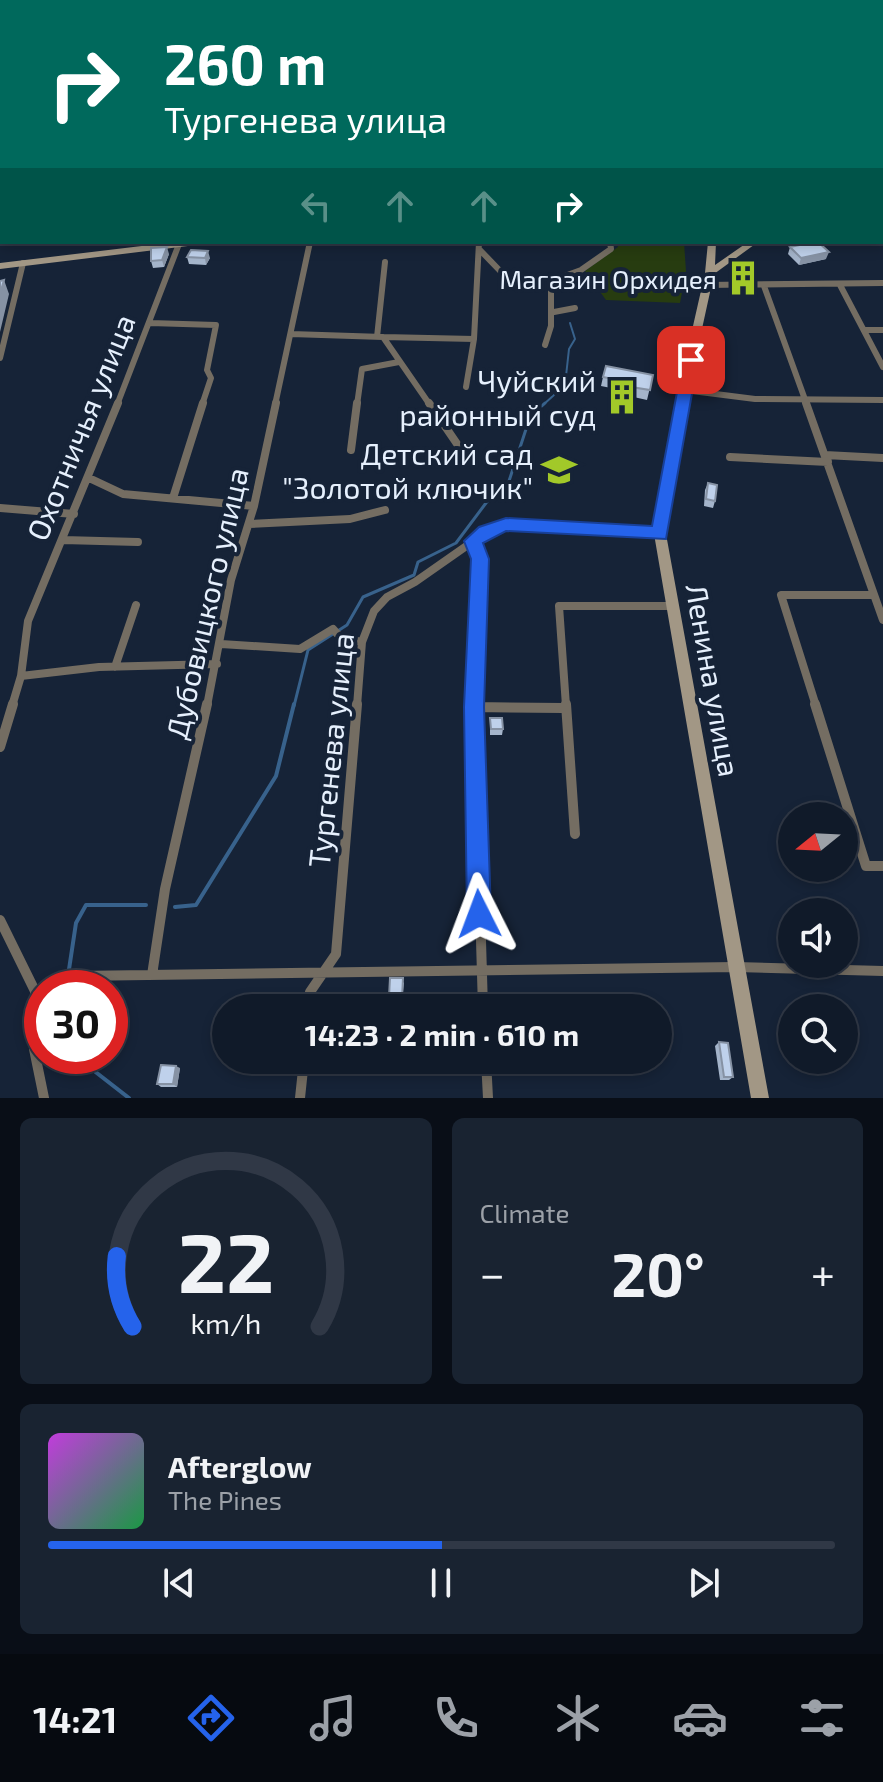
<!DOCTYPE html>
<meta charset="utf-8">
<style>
:root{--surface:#101a29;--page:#192331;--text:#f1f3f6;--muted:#9ca1a8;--line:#303846;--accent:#2563eb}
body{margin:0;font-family:"Exo 2",sans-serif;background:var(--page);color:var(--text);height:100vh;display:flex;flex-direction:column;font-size:30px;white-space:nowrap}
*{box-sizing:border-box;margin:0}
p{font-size:26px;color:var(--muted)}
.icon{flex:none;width:44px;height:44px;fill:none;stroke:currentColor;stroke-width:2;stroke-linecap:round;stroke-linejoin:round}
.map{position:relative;height:1098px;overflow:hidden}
.sheet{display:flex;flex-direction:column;gap:20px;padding:20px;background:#090e17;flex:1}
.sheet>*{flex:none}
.top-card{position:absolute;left:0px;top:0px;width:884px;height:244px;box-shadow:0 4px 12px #0003,0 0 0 2px var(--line);background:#00695c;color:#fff;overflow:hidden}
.needle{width:52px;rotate:252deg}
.buttons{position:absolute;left:778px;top:802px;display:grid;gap:16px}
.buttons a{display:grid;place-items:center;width:80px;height:80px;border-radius:50%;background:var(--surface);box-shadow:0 4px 12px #0003,0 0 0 2px var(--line);font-size:40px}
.speed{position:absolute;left:24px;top:970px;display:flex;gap:16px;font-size:40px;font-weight:700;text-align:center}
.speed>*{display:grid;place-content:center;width:104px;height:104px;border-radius:50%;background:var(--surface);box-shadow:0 4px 12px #0003,0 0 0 2px var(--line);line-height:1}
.speed .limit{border:12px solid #d22;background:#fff;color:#111}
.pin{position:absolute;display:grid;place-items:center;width:68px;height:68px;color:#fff;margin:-34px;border-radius:16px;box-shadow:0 4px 12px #0006}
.me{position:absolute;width:88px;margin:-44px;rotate:357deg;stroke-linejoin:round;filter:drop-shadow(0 0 6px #0008)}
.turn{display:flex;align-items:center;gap:28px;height:168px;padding:0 32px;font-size:36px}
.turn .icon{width:104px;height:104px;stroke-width:2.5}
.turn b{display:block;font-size:56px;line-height:68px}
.lanes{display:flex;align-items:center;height:76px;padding:0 32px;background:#0003;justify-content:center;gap:40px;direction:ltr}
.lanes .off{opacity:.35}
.big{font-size:60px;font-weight:700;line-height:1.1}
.sheet .card{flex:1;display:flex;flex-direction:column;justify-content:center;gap:12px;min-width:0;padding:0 28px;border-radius:12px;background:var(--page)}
.sheet .dial{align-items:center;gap:0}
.dial svg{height:208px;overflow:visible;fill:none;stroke:var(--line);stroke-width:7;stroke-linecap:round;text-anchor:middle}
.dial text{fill:var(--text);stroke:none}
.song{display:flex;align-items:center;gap:24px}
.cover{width:96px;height:96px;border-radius:12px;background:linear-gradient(135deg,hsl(290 70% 55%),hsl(140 70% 35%))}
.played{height:8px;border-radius:4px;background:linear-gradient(90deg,var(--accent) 50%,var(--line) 50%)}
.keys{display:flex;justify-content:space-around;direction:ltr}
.heat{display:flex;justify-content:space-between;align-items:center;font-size:44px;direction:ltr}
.sheet .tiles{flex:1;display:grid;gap:20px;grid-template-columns:1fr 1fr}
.card:last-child{grid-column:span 2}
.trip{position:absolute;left:212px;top:994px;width:460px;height:80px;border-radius:40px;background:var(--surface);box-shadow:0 4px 12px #0003,0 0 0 2px var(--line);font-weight:700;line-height:80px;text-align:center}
.tab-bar{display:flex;height:128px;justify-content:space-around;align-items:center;background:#060a10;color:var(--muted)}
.tab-bar .icon{width:56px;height:56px}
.tab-bar .selected{color:var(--accent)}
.tab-bar b{font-size:36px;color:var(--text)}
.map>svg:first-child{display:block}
.green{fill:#273c10}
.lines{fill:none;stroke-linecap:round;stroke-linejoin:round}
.stream-far2{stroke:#38628c;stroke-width:2}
.stream-far1{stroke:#38628c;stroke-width:3}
.stream{stroke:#38628c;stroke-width:4}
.canal{fill:#38628c;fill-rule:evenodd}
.street-far3{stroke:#746d62;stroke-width:5}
.street-far2{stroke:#746d62;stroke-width:6}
.street-far1{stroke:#746d62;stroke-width:8}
.street{stroke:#746d62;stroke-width:10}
.secondary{fill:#a29785;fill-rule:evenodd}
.wall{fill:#a4b4ca}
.shaded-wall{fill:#8692a4}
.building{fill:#bfd1eb;stroke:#8692a4;stroke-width:2}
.route{fill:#2563eb;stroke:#184099;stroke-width:2}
.labels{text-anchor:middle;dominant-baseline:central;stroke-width:8;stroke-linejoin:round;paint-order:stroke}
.far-poi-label{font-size:26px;fill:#e6f0fd;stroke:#162337;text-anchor:end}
.poi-label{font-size:30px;fill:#e6f0fd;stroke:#162337;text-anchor:end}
.street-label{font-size:30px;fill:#e6f0fd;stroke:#162337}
</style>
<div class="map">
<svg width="883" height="1098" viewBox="0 0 883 1098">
<rect width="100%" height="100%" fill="#162337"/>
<path class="green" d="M617 242H684L686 271 680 303 606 300 585 271 618 247Z"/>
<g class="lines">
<path class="stream-far2" d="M543 405 565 385 569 349 575 339 570 323"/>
<path class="stream-far1" d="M294 706 308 650 347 625 363 597 414 575 418 562 456 543 486 503 509 481 530 417 545 403"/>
<path class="stream" d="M175 907 196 905 276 776 294 704
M68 976 76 923 86 905H146
M75 1056 129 1098"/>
<path class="canal" d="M882 94H883V99H882Z"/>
<path class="street-far3" d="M858 0 861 2
M0 4 2 0"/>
<path class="street-far2" d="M479 249 505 276
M707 285 883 283
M840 285 883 367
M764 286 807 405
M554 312 575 308
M150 323 216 325 207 370 211 378 202 405
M864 330H883
M291 334 383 337 430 405
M377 337 385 262
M383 337 474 339
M545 345 551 326V281L581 270 611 249 610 242
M0 358 23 263
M660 377 686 379
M466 387 474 339 479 242
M684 390 755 399 883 400
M117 405 179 244
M275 405 310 242
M357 405 362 369 399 362"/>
<path class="street-far1" d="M429 403 464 454
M806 403 883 620
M351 450 357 403
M825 455 883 458
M730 457 828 462
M89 478 123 494 254 506
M173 498 203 403
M0 508 74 514
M249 524 350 519 385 510
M63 540 138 542
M473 541 480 559 474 706
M221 644 300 649 333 629 341 638 362 642
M115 667 136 605
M21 676 99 667 217 664
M12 706 21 676 28 621 118 403
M207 706 231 580 254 506 276 403
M357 706 362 642 374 611 387 597 415 582 495 526 660 534
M566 706 559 606H672
M816 706 781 595H874"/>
<path class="street" d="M474 704 483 1008
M566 704 575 834
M815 704 866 866H883
M474 707 563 708
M0 747 13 704
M0 920 35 991 34 1049 44 1098
M152 975 165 889 207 704
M44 988 76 976 736 967 883 971
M309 1008 310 992 336 954 357 704
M486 1060 488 1098
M300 1098 304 1060"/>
<path class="secondary" d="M303 0H309V2H303Z
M556 0H562L563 2H557Z
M791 0H811L806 2H786Z
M0 55H2V59H0Z
M0 153H2V157H0Z
M0 211H2V217H0Z
M883 214V220L882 221V215Z
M175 242H200L196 245 0 269V263Z
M708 242H716L715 265 748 242H758L714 274 691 379 666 534 769 1098H751L654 534 681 379 705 273Z"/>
</g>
<path class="wall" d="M790 247 826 259 799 265 788 254Z
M169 254 164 267 153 268 151 261Z
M187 257 210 258 206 265 189 264Z
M653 375 647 400 629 396 627 407 613 404 616 389 601 386 603 377Z
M708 483 715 501 713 508 704 506 705 490Z
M490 718 503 729 502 735H490Z
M404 982 402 1001H389V997Z
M719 1042 733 1077 729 1080H720L715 1046Z
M180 1068 177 1087H161L157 1084Z"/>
<path class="shaded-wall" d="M167 247 169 254 164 267 162 260Z
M208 251 210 258 206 265 205 258Z
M829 252 826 259 799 265 801 258Z
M4 280 9 294 0 332V294Z
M176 1066 180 1068 177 1087 173 1084Z"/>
<path class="building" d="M814 242H818L829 252 801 258 790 247Z
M167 247 162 260 151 261V248Z
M191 250 208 251 205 258 187 257Z
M4 280 0 294V281Z
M606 366 653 375 650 390 631 387 629 397 615 395 618 380 603 377Z
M708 483 717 485 715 501 706 499Z
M490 718H502L503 729H491Z
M390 978H403L402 998 389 997Z
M719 1042 728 1043 733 1077H724Z
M161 1065 176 1066 173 1084H157Z"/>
<path class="route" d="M691 356 698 360 666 539 506 531 483 543 489 559 484 707 491 914 487 923 479 926 470 923 467 914 464 707 471 559 464 541 479 527 506 518 652 526 683 360Z"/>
<defs>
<g id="building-bare" transform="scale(2.76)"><path d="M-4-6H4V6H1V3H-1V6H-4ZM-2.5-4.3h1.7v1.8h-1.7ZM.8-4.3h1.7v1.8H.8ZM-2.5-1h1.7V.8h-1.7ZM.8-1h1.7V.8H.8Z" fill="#a2c929" stroke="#162337" stroke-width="2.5" paint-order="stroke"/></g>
<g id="school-bare" transform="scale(2.76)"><path d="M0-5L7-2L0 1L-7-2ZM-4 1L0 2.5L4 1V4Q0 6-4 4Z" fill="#a2c929" stroke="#162337" stroke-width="2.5" paint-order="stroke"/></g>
</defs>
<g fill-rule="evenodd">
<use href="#building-bare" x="743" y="278"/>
<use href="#building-bare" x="622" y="397"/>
<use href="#school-bare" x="559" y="470"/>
</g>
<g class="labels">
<g class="far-poi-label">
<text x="717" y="278">Магазин Орхидея</text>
</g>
<g class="poi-label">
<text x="596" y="380">Чуйский<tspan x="596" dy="34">районный суд</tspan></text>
<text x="533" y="453">Детский сад<tspan x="533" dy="34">"Золотой ключик"</tspan></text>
</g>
<g class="street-label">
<text transform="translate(80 427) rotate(-68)">Охотничья улица</text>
<text transform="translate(206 603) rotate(-77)">Дубовицкого улица</text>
<text transform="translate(714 680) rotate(80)">Ленина улица</text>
<text transform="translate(330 750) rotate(-84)">Тургенева улица</text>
</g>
</g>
</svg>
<div class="buttons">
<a><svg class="needle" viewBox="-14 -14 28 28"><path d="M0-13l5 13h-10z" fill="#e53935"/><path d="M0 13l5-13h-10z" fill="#9ca1a8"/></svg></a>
<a><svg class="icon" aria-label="sound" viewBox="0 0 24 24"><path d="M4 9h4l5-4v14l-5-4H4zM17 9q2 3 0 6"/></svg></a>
<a><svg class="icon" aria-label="search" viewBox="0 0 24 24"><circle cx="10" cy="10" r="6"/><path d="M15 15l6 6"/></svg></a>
</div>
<div class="speed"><div class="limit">30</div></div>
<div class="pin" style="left:691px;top:360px;background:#d93025"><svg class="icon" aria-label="arrive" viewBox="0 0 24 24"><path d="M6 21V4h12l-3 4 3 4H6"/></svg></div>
<svg class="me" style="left:479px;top:914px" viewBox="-20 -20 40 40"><path d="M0-17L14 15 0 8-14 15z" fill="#2563eb" stroke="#fff" stroke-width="4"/></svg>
<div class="trip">14:23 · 2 min · 610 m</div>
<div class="top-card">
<div class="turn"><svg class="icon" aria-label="right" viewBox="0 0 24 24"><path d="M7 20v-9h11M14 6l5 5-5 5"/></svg><div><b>260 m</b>Тургенева улица</div></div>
<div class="lanes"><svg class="icon off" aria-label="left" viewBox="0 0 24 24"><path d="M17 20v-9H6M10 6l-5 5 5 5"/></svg><svg class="icon off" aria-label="ahead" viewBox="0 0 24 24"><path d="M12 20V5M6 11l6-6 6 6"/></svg><svg class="icon off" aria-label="ahead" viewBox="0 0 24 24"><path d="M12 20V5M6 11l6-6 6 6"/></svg><svg class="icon" aria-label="right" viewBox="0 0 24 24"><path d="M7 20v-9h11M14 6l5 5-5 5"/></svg></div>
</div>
</div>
<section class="sheet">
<div class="tiles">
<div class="card dial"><svg viewBox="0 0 100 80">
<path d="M14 69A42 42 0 1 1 86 69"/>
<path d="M14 69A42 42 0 0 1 8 42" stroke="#2563eb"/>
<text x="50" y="56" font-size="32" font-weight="700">22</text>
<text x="50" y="72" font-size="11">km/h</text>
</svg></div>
<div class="card"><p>Climate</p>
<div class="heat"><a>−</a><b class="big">20°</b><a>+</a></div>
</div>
<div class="card">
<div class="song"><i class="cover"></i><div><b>Afterglow</b><p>The Pines</p></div></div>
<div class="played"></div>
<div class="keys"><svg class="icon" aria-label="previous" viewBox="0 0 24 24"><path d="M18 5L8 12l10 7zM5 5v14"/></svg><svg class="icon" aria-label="pause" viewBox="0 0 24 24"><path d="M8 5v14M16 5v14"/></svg><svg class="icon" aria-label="next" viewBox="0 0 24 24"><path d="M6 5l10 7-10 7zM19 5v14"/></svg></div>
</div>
</div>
</section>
<nav class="tab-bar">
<b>14:21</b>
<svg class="icon selected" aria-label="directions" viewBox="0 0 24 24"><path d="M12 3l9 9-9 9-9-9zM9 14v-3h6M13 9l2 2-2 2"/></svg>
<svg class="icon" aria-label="music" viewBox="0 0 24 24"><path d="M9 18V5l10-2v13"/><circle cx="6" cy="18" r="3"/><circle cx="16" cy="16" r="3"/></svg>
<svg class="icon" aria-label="phone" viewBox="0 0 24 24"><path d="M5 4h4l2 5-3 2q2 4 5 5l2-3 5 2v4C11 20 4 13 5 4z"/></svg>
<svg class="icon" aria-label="climate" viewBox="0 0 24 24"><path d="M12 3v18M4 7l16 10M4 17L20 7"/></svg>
<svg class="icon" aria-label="car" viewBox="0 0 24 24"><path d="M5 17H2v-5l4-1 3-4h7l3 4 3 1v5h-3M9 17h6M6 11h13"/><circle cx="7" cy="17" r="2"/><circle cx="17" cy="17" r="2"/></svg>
<svg class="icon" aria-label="filters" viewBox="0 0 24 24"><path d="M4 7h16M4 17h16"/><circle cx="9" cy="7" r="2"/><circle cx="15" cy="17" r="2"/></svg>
</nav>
